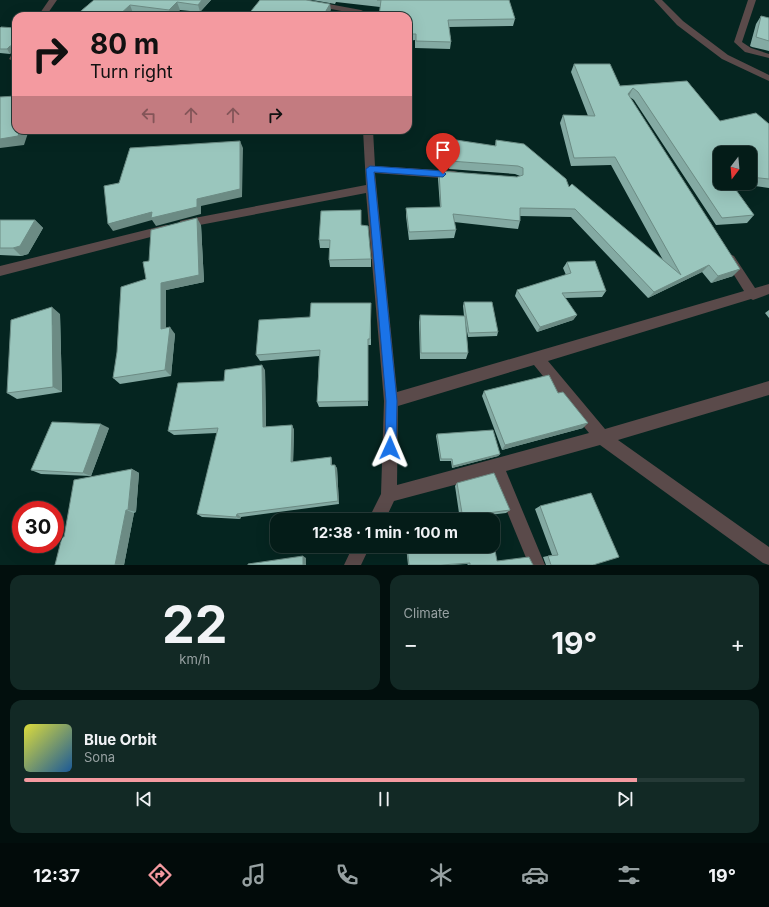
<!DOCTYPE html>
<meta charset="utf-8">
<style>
:root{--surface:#041c18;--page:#122925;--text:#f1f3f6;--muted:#97a1a2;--line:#253a37;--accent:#f49aa0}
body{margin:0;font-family:Inter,sans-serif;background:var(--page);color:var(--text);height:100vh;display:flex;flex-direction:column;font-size:15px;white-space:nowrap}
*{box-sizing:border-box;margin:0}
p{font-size:13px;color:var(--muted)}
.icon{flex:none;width:22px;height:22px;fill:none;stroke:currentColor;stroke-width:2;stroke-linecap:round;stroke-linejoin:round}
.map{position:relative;height:565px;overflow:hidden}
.drawer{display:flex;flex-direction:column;gap:10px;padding:10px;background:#020f0d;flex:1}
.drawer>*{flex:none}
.hud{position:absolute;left:12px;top:12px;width:400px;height:122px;border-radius:12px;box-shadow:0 4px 16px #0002,0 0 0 1px var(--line);background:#f49aa0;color:#111;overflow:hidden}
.needle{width:26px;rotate:196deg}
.tools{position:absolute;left:713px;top:146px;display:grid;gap:8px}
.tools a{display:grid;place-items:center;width:44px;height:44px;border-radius:8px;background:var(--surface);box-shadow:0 4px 16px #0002,0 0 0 1px var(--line);font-size:20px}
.speed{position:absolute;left:12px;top:501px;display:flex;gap:8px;font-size:20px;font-weight:700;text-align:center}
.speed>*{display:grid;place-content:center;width:52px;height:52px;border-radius:50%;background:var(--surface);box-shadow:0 4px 16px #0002,0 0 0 1px var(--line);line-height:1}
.speed .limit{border:6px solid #d22;background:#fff;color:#111}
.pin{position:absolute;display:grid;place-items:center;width:34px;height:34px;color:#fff;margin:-41px -17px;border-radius:50% 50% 50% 0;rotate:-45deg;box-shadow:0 0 4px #0007}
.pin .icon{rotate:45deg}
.me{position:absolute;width:44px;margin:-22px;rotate:1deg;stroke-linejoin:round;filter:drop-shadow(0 0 3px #0008)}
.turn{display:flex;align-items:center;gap:14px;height:84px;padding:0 12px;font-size:18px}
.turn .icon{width:52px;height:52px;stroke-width:2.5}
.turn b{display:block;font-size:28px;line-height:34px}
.lanes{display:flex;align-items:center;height:38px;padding:0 12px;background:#0003;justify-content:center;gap:20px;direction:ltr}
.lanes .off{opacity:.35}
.big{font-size:30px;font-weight:700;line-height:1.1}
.drawer .tile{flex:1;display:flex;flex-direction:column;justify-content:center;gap:6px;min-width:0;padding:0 14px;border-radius:12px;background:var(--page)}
.drawer .dial{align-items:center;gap:0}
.dial b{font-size:52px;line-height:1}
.song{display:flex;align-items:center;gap:12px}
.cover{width:48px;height:48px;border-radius:6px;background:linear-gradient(135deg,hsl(60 70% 55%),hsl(210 70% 35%))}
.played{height:4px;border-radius:2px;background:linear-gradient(90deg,var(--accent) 85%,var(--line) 85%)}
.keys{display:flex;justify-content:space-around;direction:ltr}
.heat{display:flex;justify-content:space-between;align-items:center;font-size:22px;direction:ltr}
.drawer .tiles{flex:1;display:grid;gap:10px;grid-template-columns:1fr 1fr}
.tile:last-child{grid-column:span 2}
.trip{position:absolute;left:270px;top:513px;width:230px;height:40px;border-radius:12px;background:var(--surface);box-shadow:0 4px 16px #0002,0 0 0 1px var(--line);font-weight:700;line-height:40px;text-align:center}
.menu{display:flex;height:64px;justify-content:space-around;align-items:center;background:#020b0a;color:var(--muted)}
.menu .icon{width:28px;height:28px}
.menu .active{color:var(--accent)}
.menu b{font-size:18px;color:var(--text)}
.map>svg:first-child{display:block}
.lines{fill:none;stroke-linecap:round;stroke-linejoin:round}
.service{fill:#5a4a4a;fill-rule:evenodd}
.minor{fill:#5a4a4a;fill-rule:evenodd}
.wall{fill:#84aaa3}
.shaded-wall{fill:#6c8b84}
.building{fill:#9ac6bd;stroke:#6c8b84}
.route{fill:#1a73e8;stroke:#114b97}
</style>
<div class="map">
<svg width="769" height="565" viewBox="0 0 769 565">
<rect width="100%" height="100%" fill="#052520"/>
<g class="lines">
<path class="service" d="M654 0H662L683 21 728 55 769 75V81L722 59 677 25Z
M748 0H756L742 42 751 48 769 54V58L745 52 734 42Z"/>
<path class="minor" d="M49 0H57L46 16H38Z
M291 0H307L361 10 365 12V16H357V14L295 2Z
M13 52H16V61H13L9 59Z
M363 130H373L375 166 454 171 458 172 459 175 458 178 454 179 375 173 397 392 744 291 724 259 726 256 730 254 734 256 755 288 769 284V294L753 300 751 299 548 361 605 429 769 381V395L618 440 769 547V565L763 563 600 445 506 471 545 565H529L492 475 394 501 385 520H368L381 494 384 401 366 193 184 228 180 227 179 224 180 221 184 220 366 185ZM534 365 589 433 397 485 398 406Z
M166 225 170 226 172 229 170 232 0 276V266Z
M353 546H370L361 565H344Z"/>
</g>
<path class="wall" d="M94 0H211L200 12 180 10 173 16H159L133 13 130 16H75Z
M312 0H509L515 19 513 26 449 27 451 42 450 49 415 48V40L408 41V16L380 7 336 2 335 4Z
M761 16 769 18V51L752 47 750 46 756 24Z
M0 28H16V52L15 50H13L10 54 0 53Z
M574 64 620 86 687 81 720 121 769 124V188L733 183H750V153H720V183L754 215 747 223 716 225 634 100 630 97 733 276 711 283 702 272 648 298 571 217 520 216V221L518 229 454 222 456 230 454 238 409 240 406 216V208L440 207 438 179 439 171 517 177 520 176 515 174 449 169 450 161 495 146 496 140 569 187 663 260 611 165 571 166 560 123 563 115 588 116 571 72Z
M361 218V225L371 259V267H330L329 260 330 248H320L319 240Z
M0 220H35L43 228 28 254 21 256 0 255Z
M201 225 204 282 166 290V328L175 334 171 376 120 384 113 378 146 279 149 261Z
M567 262 606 291 602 297 565 298 577 315 573 320 537 332 515 296 517 290 566 275 563 268Z
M464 302 498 332 497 336 468 337 466 326 468 353 466 359H420L419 322 420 315 464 316 463 306Z
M371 310V345H368V406L319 407 317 402 319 356 260 361 256 355 310 317Z
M769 310V318L765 313Z
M60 314 62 392 17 399 7 393Z
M265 370 266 427 292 425 294 430 293 462 331 457 332 461V465L337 468 339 504 241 517 240 519 202 517 197 514 217 433 174 435 168 431 224 381Z
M484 391 558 393 583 428 502 450 482 396Z
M109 428 91 476 41 474 31 470Z
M437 434 500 454 498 456 452 468 451 461H440L436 436Z
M132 469 139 473 136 512 134 513 124 565H55L64 537Z
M457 483 510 510 506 513 489 515 459 513 455 486Z
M540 506 593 565H546L543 557 552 555 535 509Z
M406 546H493L497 561 533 565H468L467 564 451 565H408Z"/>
<path class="shaded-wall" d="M202 0H211L200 12 198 5Z
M177 2 180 10 173 16H171L169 10Z
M330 4 331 10 327 16H323Z
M130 5 133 13 130 16H118Z
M10 46 13 50 10 54 7 49Z
M633 88 629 96 628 94Z
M20 130H29L24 145 0 148V139Z
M240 141 243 148 242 197 201 206V214L156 226 152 220 113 231 108 224 197 199Z
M197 218 201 225 204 282 166 290V335L161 329V283Z
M35 220 43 228 28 254 21 256 13 248Z
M709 265 702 272 648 298 654 292Z
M740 269 733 276 711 283 718 276Z
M52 307 60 314 62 392 53 387Z
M577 315 573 320 537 332 540 327Z
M170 327 175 334 171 376 165 370Z
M262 365 265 370 266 432 263 427Z
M588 423 583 428 502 450 505 445Z
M101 424 109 428 91 476 83 473Z
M292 425 294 430 293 466 291 462Z
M500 454 498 456 452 468 453 466Z
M331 457 332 461V468L331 465Z
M335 465 337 468 339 504 338 501Z
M132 469 139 473 136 512 128 510Z
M126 510 134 513 124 565H115Z
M237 514 241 517 240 519 236 517Z
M303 556 306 558V565H303Z"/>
<path class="building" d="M94 0H202L198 5 177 2 169 10 130 5 118 16H75Z
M260 0H306L330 4 323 16H247Z
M377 0H509L515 19 448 20 451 42 416 41V34H408V16H379L381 0Z
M761 16 769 18V41L756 37Z
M1 27 16 28V50H15L13 46H10L7 49H0V28Z
M574 64H610L620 86 687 81 720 121 756 113 769 124V179L750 177V153H720V183H731L754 215 722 218 638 92 633 88 628 94 740 269 718 276 709 265 654 292 575 209 520 208V221L453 214 456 230 409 232 406 208 441 207 439 171 517 177 523 175V168L518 166 450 161 456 140 496 146V140L524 144 566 179 569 187 572 184 681 275 615 157 574 158 563 115 595 116Z
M16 96V130H20L18 136 0 139V97Z
M240 141V189L197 199V207L151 218 152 212 108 224 104 186 119 183 130 148Z
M361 210V225L368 226 371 259 329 260 330 240H319L321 211Z
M197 218 199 275 161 283V329L170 327 165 370 113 378 117 352 121 287 146 279 143 262 149 261 151 230Z
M0 220H35L20 246 13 248H0Z
M595 261 606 291 562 293 577 315 540 327 517 290 571 273 567 262Z
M464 302H492L498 332 469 333Z
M311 303H371L370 339H368V401L317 402 320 350 256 355 259 320 310 317Z
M52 307 53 387 7 393 11 320Z
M420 315 465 316 468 353H421Z
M262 365 263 427 292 425 291 462 331 457V465H335L338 501 237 514 236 517 197 514 218 428 168 431 178 383 224 381 225 370Z
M549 375 558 393 563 392 588 423 505 445 484 391Z
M52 422 101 424 83 473 31 470Z
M493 430 500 454 453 466 452 459H441L437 434Z
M132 469 128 510H126L115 565H55L62 537H64L74 480Z
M494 473 510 510 488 513 489 520H405V518L462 513 457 483Z
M591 493 619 557 593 565H551L548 556 558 555 540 506Z
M493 540 497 561 529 557 533 565H470V563L441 565H409L407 546H493Z
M303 556V565H248V564Z"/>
<path class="route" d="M370 166 443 171 446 174 443 177 374 172 397 401 396 448 394 452 390 454 386 452 385 448 386 401 366 169Z"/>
</svg>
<div class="tools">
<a><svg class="needle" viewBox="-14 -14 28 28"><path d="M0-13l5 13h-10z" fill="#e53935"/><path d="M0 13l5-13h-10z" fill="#97a1a2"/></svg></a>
</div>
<div class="speed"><div class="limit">30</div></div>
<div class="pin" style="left:443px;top:174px;background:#d93025"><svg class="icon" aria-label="arrive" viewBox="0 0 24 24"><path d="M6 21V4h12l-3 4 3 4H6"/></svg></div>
<svg class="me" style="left:390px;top:448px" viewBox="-20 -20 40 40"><path d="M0-17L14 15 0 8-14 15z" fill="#1a73e8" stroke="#fff" stroke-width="4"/></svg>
<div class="trip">12:38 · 1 min · 100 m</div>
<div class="hud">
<div class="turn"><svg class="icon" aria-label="right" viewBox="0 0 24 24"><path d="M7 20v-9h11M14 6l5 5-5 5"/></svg><div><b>80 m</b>Turn right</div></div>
<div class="lanes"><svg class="icon off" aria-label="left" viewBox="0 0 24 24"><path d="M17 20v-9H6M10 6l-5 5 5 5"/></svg><svg class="icon off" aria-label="ahead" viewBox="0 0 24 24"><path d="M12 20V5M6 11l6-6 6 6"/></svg><svg class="icon off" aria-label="ahead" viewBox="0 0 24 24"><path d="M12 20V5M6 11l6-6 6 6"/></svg><svg class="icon" aria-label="right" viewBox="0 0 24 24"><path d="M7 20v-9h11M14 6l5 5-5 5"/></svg></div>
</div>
</div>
<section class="drawer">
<div class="tiles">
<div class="tile dial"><b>22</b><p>km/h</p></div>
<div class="tile"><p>Climate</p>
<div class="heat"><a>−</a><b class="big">19°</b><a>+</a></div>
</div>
<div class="tile">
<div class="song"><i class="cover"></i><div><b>Blue Orbit</b><p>Sona</p></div></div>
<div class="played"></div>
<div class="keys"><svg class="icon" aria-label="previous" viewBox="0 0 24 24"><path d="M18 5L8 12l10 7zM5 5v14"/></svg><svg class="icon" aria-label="pause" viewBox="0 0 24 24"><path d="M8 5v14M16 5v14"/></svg><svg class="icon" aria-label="next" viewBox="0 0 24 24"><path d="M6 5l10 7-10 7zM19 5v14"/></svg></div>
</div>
</div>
</section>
<nav class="menu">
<b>12:37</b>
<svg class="icon active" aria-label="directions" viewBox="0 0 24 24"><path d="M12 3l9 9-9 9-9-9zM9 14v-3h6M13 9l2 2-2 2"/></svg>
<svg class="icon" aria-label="music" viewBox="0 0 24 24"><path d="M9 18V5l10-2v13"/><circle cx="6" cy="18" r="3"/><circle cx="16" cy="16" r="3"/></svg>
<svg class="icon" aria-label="phone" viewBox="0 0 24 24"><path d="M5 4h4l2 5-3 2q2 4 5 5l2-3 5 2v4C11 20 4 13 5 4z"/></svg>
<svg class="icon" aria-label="climate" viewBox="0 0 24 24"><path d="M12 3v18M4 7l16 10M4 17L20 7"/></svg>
<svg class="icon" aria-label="car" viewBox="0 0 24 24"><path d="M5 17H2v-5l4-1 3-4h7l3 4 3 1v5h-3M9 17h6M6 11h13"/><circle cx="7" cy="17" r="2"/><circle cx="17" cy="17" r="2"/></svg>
<svg class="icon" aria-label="filters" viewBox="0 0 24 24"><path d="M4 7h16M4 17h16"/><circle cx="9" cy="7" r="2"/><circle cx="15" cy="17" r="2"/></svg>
<b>19°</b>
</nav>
